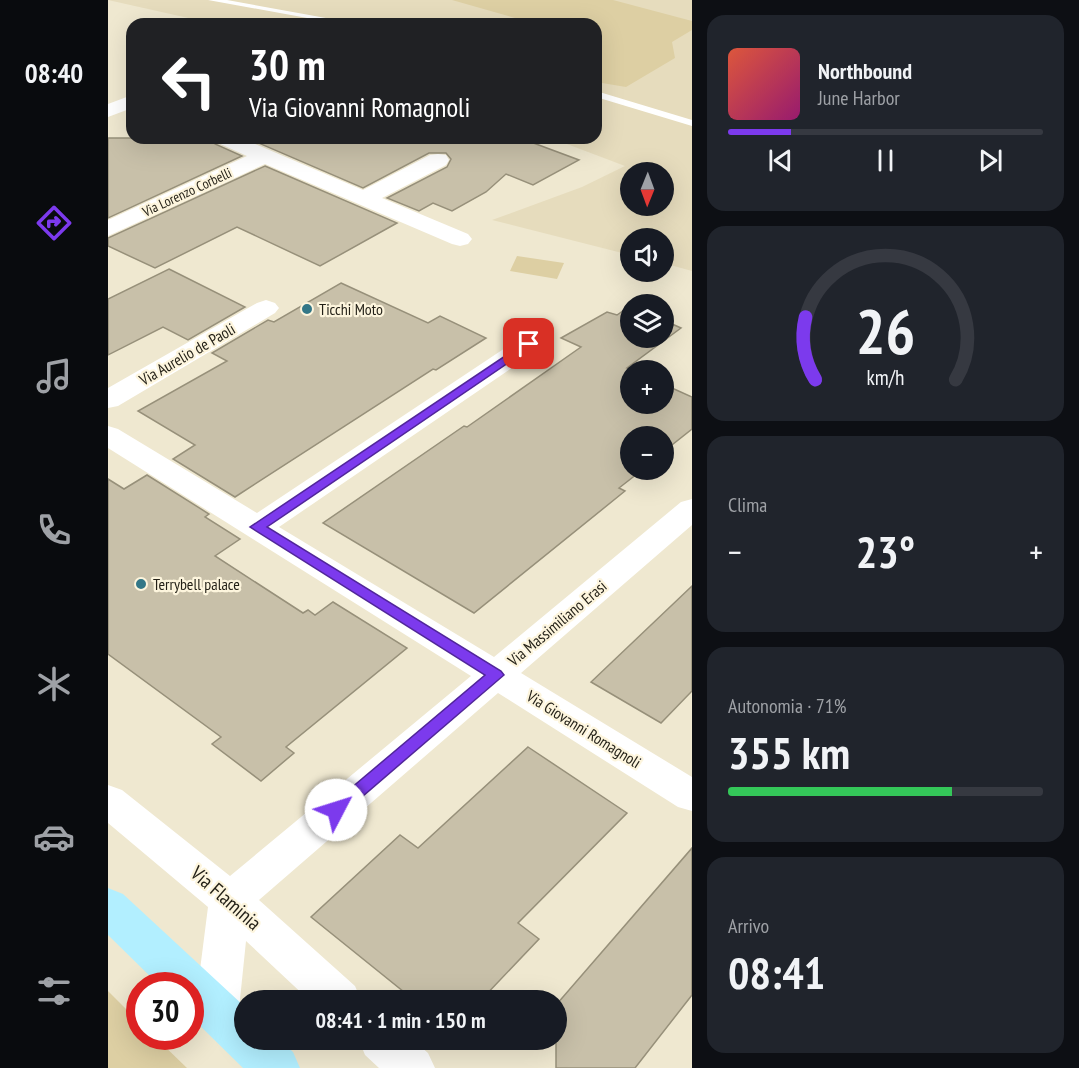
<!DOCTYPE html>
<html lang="it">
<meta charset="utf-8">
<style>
:root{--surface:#171b24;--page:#20242c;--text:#f1f3f6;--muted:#9ea1a6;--line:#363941;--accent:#7c3aed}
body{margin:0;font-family:"PT Sans Narrow",sans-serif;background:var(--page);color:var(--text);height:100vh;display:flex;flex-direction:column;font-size:22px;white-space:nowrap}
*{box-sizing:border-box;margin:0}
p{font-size:20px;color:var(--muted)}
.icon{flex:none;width:33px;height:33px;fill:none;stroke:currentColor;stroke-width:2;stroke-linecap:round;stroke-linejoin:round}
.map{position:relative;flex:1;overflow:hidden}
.details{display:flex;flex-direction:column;gap:15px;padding:15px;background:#0d0f14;width:387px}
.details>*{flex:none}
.guide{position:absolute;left:18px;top:18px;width:476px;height:126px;border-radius:18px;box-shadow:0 6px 24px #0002;background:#202124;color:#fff;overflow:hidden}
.needle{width:39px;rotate:181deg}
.fabs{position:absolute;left:512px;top:162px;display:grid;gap:12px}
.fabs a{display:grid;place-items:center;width:54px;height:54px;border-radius:50%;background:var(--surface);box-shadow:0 6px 24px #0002;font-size:30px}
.speed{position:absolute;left:18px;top:972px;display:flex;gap:12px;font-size:30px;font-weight:700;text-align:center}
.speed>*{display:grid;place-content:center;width:78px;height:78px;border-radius:50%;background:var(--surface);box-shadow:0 6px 24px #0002;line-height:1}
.speed .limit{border:9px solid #d22;background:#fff;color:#111}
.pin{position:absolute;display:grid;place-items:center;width:51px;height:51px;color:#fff;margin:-26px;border-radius:12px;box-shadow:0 3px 9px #0006}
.me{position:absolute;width:66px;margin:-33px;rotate:50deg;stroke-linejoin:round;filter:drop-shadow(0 0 4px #0008)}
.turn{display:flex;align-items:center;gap:21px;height:126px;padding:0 24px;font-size:27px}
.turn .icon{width:78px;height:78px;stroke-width:2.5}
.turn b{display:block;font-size:42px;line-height:51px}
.big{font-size:45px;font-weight:600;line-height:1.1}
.details .widget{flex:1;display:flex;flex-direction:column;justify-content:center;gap:9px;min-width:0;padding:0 21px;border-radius:18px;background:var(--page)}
.details .dial{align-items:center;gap:0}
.dial svg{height:156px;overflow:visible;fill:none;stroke:var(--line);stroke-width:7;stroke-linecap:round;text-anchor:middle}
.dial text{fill:var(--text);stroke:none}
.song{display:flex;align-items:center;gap:18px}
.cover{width:72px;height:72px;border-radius:9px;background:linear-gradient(135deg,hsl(10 70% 55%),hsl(320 70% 35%))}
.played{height:6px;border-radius:3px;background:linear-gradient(90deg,var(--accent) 20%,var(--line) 20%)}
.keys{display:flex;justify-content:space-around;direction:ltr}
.heat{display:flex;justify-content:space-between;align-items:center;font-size:33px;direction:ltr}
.charge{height:9px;border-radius:4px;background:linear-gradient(90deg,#34c759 71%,var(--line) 0)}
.trip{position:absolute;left:126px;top:990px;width:333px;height:60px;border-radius:30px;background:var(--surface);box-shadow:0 6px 24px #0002;font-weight:600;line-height:60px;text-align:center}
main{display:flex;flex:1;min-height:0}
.tab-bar{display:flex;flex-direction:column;width:108px;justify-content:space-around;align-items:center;background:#090b0e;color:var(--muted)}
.tab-bar .icon{width:42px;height:42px}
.tab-bar .on{color:var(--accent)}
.tab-bar b{font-size:27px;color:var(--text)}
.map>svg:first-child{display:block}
.built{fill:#e6dcbd;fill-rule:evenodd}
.green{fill:#ddcfa3}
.building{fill:#c8c0a9;stroke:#97907a;stroke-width:1.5}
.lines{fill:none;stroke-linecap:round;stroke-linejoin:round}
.lane{fill:#fff;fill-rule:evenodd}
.street{fill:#fff;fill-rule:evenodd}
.primary{fill:#b2efff;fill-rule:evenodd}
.route{fill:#7c3aed;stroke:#51269a;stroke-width:1.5}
.poi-dot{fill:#337787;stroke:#fdf5dd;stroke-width:2}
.labels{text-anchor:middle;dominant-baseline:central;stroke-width:4.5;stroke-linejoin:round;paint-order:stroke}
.far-street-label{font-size:14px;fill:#221f16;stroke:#fdf5dd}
.poi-label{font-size:16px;fill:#221f16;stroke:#fdf5dd;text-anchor:start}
.street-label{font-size:16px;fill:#221f16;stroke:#fdf5dd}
.near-street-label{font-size:20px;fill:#221f16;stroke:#fdf5dd}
</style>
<main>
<nav class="tab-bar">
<b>08:40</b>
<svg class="icon on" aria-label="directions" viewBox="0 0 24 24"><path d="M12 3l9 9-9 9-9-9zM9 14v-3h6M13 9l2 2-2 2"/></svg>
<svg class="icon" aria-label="music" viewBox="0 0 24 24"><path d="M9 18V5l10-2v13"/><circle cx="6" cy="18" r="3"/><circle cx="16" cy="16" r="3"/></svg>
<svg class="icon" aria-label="phone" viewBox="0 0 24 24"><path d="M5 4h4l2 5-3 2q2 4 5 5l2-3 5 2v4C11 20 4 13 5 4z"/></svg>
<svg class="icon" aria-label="climate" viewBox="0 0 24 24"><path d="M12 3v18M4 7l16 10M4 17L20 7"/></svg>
<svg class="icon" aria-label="car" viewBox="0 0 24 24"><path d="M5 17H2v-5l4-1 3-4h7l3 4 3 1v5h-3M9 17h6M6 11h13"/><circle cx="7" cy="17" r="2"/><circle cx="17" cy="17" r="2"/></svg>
<svg class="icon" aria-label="filters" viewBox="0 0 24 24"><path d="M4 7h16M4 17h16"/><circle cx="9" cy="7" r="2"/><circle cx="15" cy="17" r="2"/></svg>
</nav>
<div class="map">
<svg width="584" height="1068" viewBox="0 0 584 1068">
<rect width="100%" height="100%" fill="#efe8d0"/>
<path class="built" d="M0 0H584V271L555 263V238H522V255L384 220 474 187 517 166 443 138H488V24H107ZM522 172H555V206H522Z"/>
<path class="green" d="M344 0H505L584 21V30L564 42 567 58 518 87 488 82V24H399L407 18Z
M409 256 456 263 449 279 402 271Z
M0 991 31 1022 32 1036 47 1037 79 1068H0Z"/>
<path class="building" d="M0 138H103L107 144 134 156 0 218Z
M139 138H412L471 160 425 185 398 174 378 192 344 211 325 203 311 211 279 198 339 167 343 159 338 153H321L255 188Z
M157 166 289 223 212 266 129 227 47 268 0 246V238Z
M61 269 137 307 80 340 55 327 0 355V299Z
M233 283 320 323 332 316 378 338 328 370 325 369 127 497 65 459 87 445 30 411 119 361 104 353 160 320 166 322Z
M522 306V338H555V320L573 328 519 368 526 370H522V404H555V384L584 397V429L555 452V436H522V470H534L511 488 517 491 366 613 215 523 356 426 359 427 473 347 453 338 499 312 509 315Z
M39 475 101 514 97 517 132 539 107 556 195 613 200 610 207 615 225 602 299 648 178 747 186 753 153 781 104 744 113 737 0 654V479L16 489Z
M584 586V691L553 723 483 682Z
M420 747 519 813 410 923 431 939 373 1000H306L203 917 292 835 310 848Z
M584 848V995L527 1068H448V1005Z"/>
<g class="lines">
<path class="lane" d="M100 0H119L251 24H232Z
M488 91 584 120V126L488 97Z"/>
<path class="street" d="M24 95V108L0 117V104Z
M105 138H133L255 190 322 155 330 154 338 155 341 160 338 165 274 198 360 234 364 239 360 244 352 246 344 244 157 164 0 236V220L139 156 108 142Z
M158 300 167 303 171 308 167 313 10 406 0 408V388L149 303Z
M421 336 430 338 434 344 430 350 171 527 386 657 573 502 584 499V525L413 673 584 777V811L570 807 390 693 151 900 247 986 253 1000H201L138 941 131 1009 125 1023 109 1029 93 1023 87 1009 100 907 0 823V785L14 790 122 876 363 676 0 448V426L10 429 149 513 412 338Z
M251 1040H305L320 1053 327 1068H271L257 1055Z"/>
<path class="primary" d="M0 888 15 894 136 1006V1040H172L185 1052 192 1068H135L82 1016V986H52L0 935Z"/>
</g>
<path class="route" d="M421 340 425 341V346L159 527 393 671 396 675 234 814 228 816 223 814 220 810 223 805 377 675 142 527Z"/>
<g class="poi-dot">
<circle cx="199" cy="309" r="6"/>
<circle cx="33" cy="584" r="6"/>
</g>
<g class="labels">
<g class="far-street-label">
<text transform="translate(79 192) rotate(-25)">Via Lorenzo Corbelli</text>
</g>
<g class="poi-label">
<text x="211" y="309">Ticchi Moto</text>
<text x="45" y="584">Terrybell palace</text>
</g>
<g class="street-label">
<text transform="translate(79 354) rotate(-30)">Via Aurelio de Paoli</text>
<text transform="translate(449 623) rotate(-40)">Via Massimiliano Erasi</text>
<text transform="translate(476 729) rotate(32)">Via Giovanni Romagnoli</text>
</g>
<g class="near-street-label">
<text transform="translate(118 898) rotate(41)">Via Flaminia</text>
</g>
</g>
</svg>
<div class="fabs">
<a><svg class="needle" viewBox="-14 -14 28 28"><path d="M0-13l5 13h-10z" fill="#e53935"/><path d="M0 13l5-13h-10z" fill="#9ea1a6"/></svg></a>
<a><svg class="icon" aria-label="sound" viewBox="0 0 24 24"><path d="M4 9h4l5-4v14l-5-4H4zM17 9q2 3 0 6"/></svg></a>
<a><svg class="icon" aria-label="layers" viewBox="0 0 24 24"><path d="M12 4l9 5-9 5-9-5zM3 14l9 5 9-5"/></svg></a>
<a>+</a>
<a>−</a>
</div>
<div class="speed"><div class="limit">30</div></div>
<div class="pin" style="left:421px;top:344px;background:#d93025"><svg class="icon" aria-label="arrive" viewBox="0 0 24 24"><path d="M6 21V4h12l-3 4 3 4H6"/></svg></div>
<svg class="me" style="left:228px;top:810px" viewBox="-20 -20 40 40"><circle r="19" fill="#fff"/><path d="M0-13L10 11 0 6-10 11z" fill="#7c3aed"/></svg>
<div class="trip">08:41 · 1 min · 150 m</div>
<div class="guide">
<div class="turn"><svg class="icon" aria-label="left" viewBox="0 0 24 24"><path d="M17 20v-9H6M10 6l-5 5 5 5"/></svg><div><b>30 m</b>Via Giovanni Romagnoli</div></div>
</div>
</div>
<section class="details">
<div class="widget">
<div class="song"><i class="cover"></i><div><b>Northbound</b><p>June Harbor</p></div></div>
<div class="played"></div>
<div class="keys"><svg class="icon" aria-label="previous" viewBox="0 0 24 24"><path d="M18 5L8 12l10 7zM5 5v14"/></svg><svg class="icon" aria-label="pause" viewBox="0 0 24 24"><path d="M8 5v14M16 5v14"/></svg><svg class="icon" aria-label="next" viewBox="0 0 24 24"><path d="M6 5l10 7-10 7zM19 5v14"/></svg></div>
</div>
<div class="widget dial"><svg viewBox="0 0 100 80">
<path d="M14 69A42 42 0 1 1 86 69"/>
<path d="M14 69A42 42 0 0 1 9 37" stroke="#7c3aed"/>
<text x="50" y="56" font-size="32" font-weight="700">26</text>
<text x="50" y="72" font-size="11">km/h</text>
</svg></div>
<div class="widget"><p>Clima</p>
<div class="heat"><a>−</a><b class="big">23°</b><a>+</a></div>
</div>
<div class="widget"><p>Autonomia · 71%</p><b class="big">355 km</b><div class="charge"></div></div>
<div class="widget"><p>Arrivo</p><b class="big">08:41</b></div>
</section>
</main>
